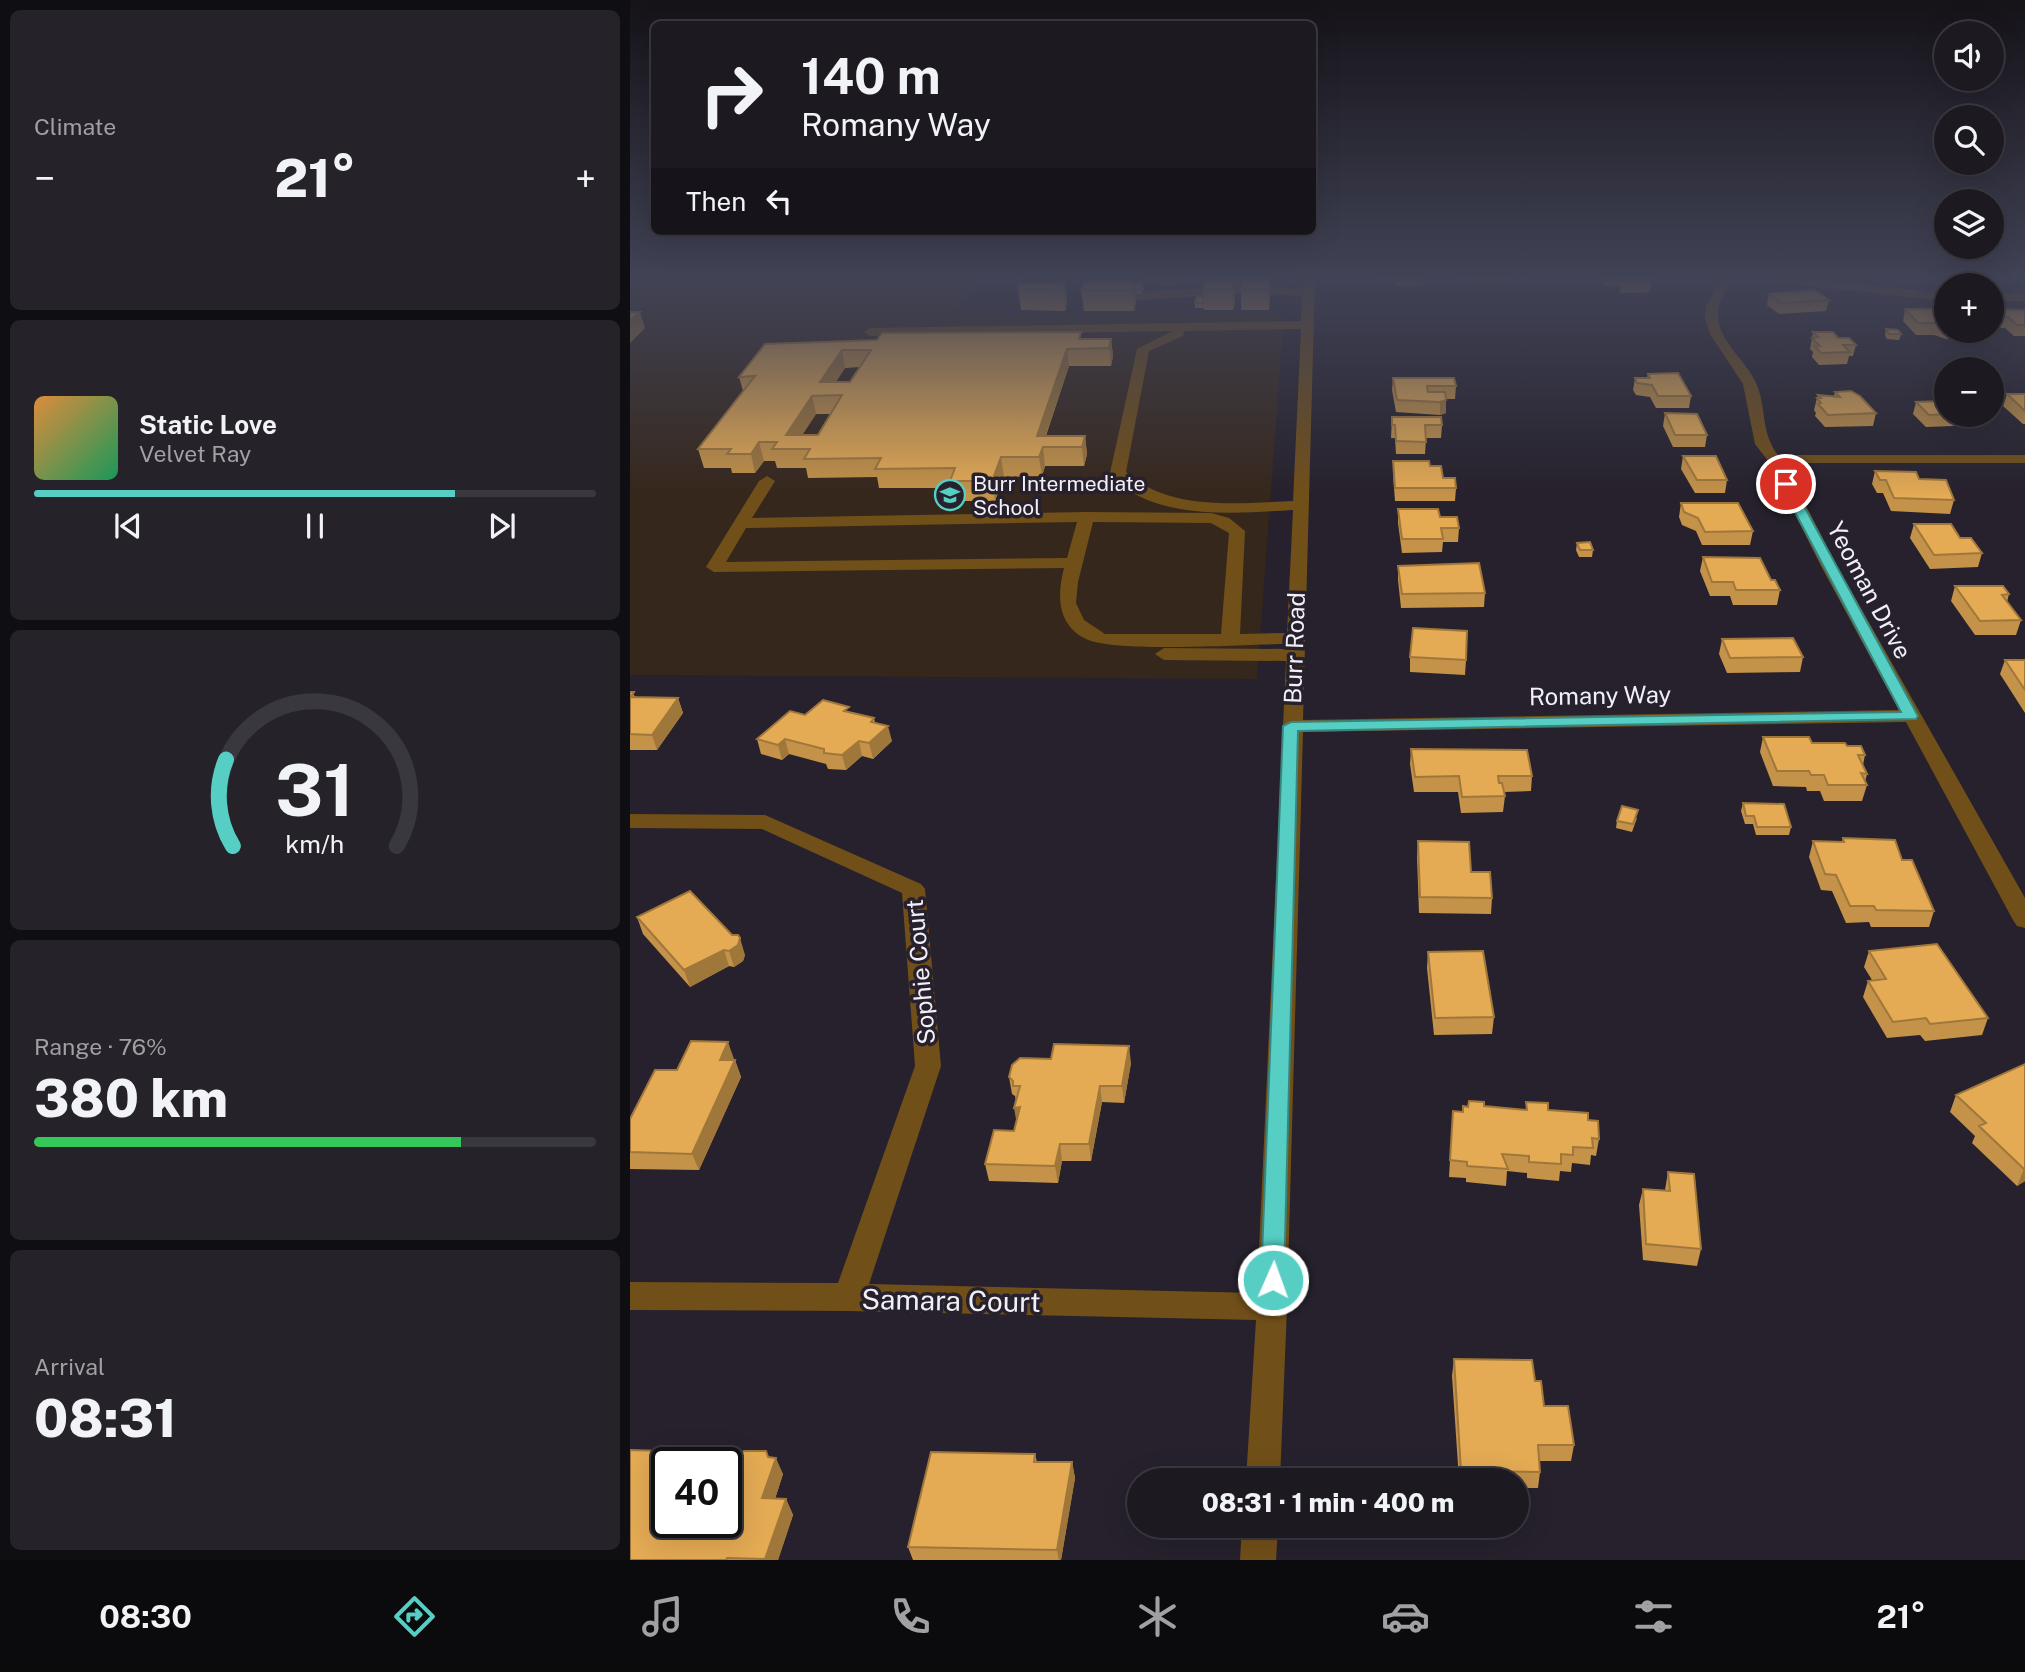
<!DOCTYPE html>
<meta charset="utf-8">
<style>
:root{--surface:#1c1921;--page:#25222a;--text:#f1f3f6;--muted:#a0a0a5;--line:#3a383f;--accent:#56cec3}
body{margin:0;font-family:"Public Sans",sans-serif;background:var(--page);color:var(--text);height:100vh;display:flex;flex-direction:column;font-size:26px;white-space:nowrap}
*{box-sizing:border-box;margin:0}
p{font-size:23px;color:var(--muted)}
.icon{flex:none;width:38px;height:38px;fill:none;stroke:currentColor;stroke-width:2;stroke-linecap:round;stroke-linejoin:round}
.map{position:relative;flex:1;overflow:hidden}
.drawer{display:flex;flex-direction:column;gap:10px;padding:10px;background:#0f0e12;width:630px}
.drawer>*{flex:none}
.top-card{position:absolute;left:21px;top:21px;width:665px;height:214px;border-radius:10px;box-shadow:0 7px 28px #0002,0 0 0 2px var(--line);background:#1c1921;color:var(--text);overflow:hidden}
.buttons{position:absolute;left:1304px;top:21px;display:grid;gap:14px}
.buttons a{display:grid;place-items:center;width:70px;height:70px;border-radius:50%;background:var(--surface);box-shadow:0 7px 28px #0002,0 0 0 2px var(--line);font-size:35px}
.speed{position:absolute;left:21px;top:1447px;display:flex;gap:14px;font-size:35px;font-weight:700;text-align:center}
.speed>*{display:grid;place-content:center;width:91px;height:91px;border-radius:50%;background:var(--surface);box-shadow:0 7px 28px #0002,0 0 0 2px var(--line);line-height:1}
.speed .limit{border:4px solid #111;border-radius:10px;background:#fff;color:#111}
.pin{position:absolute;display:grid;place-items:center;width:60px;height:60px;color:#fff;margin:-30px;border:4px solid #fff;border-radius:50%;box-shadow:0 2px 7px #0007}
.me{position:absolute;width:77px;margin:-38px;rotate:2deg;stroke-linejoin:round;filter:drop-shadow(0 0 5px #0008)}
.turn{display:flex;align-items:center;gap:24px;height:147px;padding:0 35px;font-size:32px}
.turn .icon{width:91px;height:91px;stroke-width:2.5}
.turn b{display:block;font-size:49px;line-height:60px}
.then{display:flex;align-items:center;height:66px;padding:0 35px;background:#0003;gap:14px;font-size:26px}
.big{font-size:52px;font-weight:800;line-height:1.1}
.drawer .tile{flex:1;display:flex;flex-direction:column;justify-content:center;gap:10px;min-width:0;padding:0 24px;border-radius:10px;background:var(--page)}
.drawer .dial{align-items:center;gap:0}
.dial svg{height:182px;overflow:visible;fill:none;stroke:var(--line);stroke-width:7;stroke-linecap:round;text-anchor:middle}
.dial text{fill:var(--text);stroke:none}
.song{display:flex;align-items:center;gap:21px}
.cover{width:84px;height:84px;border-radius:10px;background:linear-gradient(135deg,hsl(30 70% 55%),hsl(150 70% 35%))}
.played{height:7px;border-radius:4px;background:linear-gradient(90deg,var(--accent) 75%,var(--line) 75%)}
.keys{display:flex;justify-content:space-around;direction:ltr}
.heat{display:flex;justify-content:space-between;align-items:center;font-size:38px;direction:ltr}
.charge{height:10px;border-radius:5px;background:linear-gradient(90deg,#34c759 76%,var(--line) 0)}
.trip{position:absolute;left:497px;top:1468px;width:402px;height:70px;border-radius:35px;background:var(--surface);box-shadow:0 7px 28px #0002,0 0 0 2px var(--line);font-weight:800;line-height:70px;text-align:center}
.dock{display:flex;height:112px;justify-content:space-around;align-items:center;background:#0b0a0d;color:var(--muted)}
.dock .icon{width:49px;height:49px}
.dock .active{color:var(--accent)}
.dock b{font-size:32px;color:var(--text)}
main{display:flex;flex:1;min-height:0}
.map>svg:first-child{display:block}
.education{fill:#36271c}
.lines{fill:none;stroke-linecap:round;stroke-linejoin:round}
.minor{fill:#714f19;fill-rule:evenodd}
.wall{fill:#c49248;fill-rule:evenodd}
.shaded-wall{fill:#a0773b}
.building{fill:#e4aa54;stroke:#a0773b;stroke-width:2;fill-rule:evenodd}
.route{fill:#56cec3;stroke:#38867f;stroke-width:2}
.labels{text-anchor:middle;dominant-baseline:central;stroke-width:7;stroke-linejoin:round;paint-order:stroke}
.far-poi-label{font-size:21px;fill:#f2eff6;stroke:#26212c;text-anchor:start}
.street-label{font-size:24px;fill:#f2eff6;stroke:#26212c}
.near-street-label{font-size:28px;fill:#f2eff6;stroke:#26212c}
</style>
<main>
<section class="drawer">
<div class="tile"><p>Climate</p>
<div class="heat"><a>−</a><b class="big">21°</b><a>+</a></div>
</div>
<div class="tile">
<div class="song"><i class="cover"></i><div><b>Static Love</b><p>Velvet Ray</p></div></div>
<div class="played"></div>
<div class="keys"><svg class="icon" aria-label="previous" viewBox="0 0 24 24"><path d="M18 5L8 12l10 7zM5 5v14"/></svg><svg class="icon" aria-label="pause" viewBox="0 0 24 24"><path d="M8 5v14M16 5v14"/></svg><svg class="icon" aria-label="next" viewBox="0 0 24 24"><path d="M6 5l10 7-10 7zM19 5v14"/></svg></div>
</div>
<div class="tile dial"><svg viewBox="0 0 100 80">
<path d="M14 69A42 42 0 1 1 86 69"/>
<path d="M14 69A42 42 0 0 1 11 31" stroke="#56cec3"/>
<text x="50" y="56" font-size="32" font-weight="700">31</text>
<text x="50" y="72" font-size="11">km/h</text>
</svg></div>
<div class="tile"><p>Range · 76%</p><b class="big">380 km</b><div class="charge"></div></div>
<div class="tile"><p>Arrival</p><b class="big">08:31</b></div>
</section>
<div class="map">
<svg width="1395" height="1560" viewBox="0 0 1395 1560">
<rect width="100%" height="100%" fill="#26212c"/>
<path class="education" d="M0 278H352L323 315 654 314 627 679 0 675Z"/>
<g class="lines">
<path class="minor" d="M465 278H477L472 293 478 294 624 285 673 289V278H685L673 720 1269 710 1191 566 1139 462 1125 444 1113 384 1080 334 1075 319 1076 306 1093 278H1105C1096 290 1086 301 1088 317 1090 343 1116 360 1126 383 1137 407 1130 432 1148 455H1395V463H1154L1207 566 1395 898V928L1387 926 1383 920 1276 722 673 732 657 1307 650 1480H616L626 1320 219 1311 0 1310V1282L208 1283 285 1066 272 893 132 829 0 828V814L135 815 291 884 295 889 311 1066 239 1284 627 1293 656 661 534 660 525 654 534 648 656 649 657 644C618 644 482 654 454 638 427 623 427 595 434 568L84 572 76 567 129 481 137 476 145 481 122 518 456 512 581 513 599 518 615 531 610 634 657 633 663 510C607 513 519 522 480 473L507 349 543 331 240 336 234 332 240 328 671 321 672 296 624 293 478 302 460 295ZM671 329 663 501C608 503 540 512 496 472L519 351 553 336 554 331ZM447 522 437 558 96 562 116 528ZM463 522 581 523 599 533 591 634H475L454 620 446 603 448 582Z
M1129 278H1165L1316 293V301L1135 281Z
M1395 293V301H1362V294Z
M612 1526H648L646 1560H610Z"/>
</g>
<path class="wall" d="M516 278H640V295L639 310H611V285H605V302L603 310H574V307V308H565V303L573 296V289L576 281H545L544 285H529V281H516Z
M747 278H793V285L767 286 766 281H748Z
M828 278H890L876 280 875 282 840 283 839 281H828Z
M970 278H1018L1021 281 1020 292 991 293 989 285 974 286 970 280Z
M435 282 437 303 435 311 391 310 388 289Z
M504 283H512L513 294H505L506 303 504 311H454L451 290Z
M1139 294 1199 300 1196 311 1149 314 1137 305Z
M1275 309H1316V331H1343L1341 339H1316L1304 335H1286L1273 321Z
M1362 309 1395 310V336H1384L1375 328H1365L1362 325Z
M1256 329 1271 334 1269 340 1257 339 1255 335Z
M1183 332 1208 338 1226 345 1223 356H1219L1217 364 1189 365 1182 357 1183 352 1180 349Z
M481 339 483 356 481 366H439L416 436H455L457 454 454 466H415L412 476 374 477 365 501H323L321 488H249L247 477 178 478 176 468H147L145 461H134L125 473H102L101 468H74L68 449 113 391 109 377 135 344ZM230 367 220 382H205L215 368ZM186 414H201L188 435H172Z
M1018 374 1061 396 1059 408H1026L1020 397 1006 395 1003 390 1005 378H1017Z
M763 378 826 386 825 399H816V413L810 415 766 412 762 390Z
M1205 392 1246 413 1243 426 1195 427 1185 416 1186 413 1184 410 1187 398 1188 395 1204 396Z
M1377 394H1395V424H1393L1373 406Z
M1286 402 1316 415H1355L1352 425 1296 427 1283 414Z
M1035 413 1077 435 1075 447H1043L1033 426Z
M762 417 812 425 811 438H796L795 454H766L765 438H761Z
M1053 456 1097 480 1095 493H1065L1051 469Z
M763 461 800 466 813 478 826 488 825 501H765L763 474Z
M1245 471 1289 479 1324 500 1320 514 1261 511 1253 493H1247L1242 484Z
M1051 503 1123 531 1120 545H1072L1066 531 1052 525 1049 517Z
M768 509 810 517 829 528 828 542H813L812 552 772 553 768 523Z
M1284 524 1330 538 1352 553 1348 567 1300 569 1280 538Z
M947 543 963 550 962 557H949L946 550Z
M1073 557 1141 580 1150 590 1147 605H1103L1100 596H1080L1070 571Z
M768 566 855 593 854 607 771 608 768 580Z
M1325 586 1379 594 1377 602 1391 620 1386 635H1345L1321 601Z
M1092 639 1173 657 1170 672 1097 673 1089 654Z
M780 657 836 660 835 675 780 672Z
M1375 660H1395V713L1370 674Z
M0 692 6 697 48 698 53 713 27 750H0Z
M221 712 244 718 245 723 262 741 243 759 232 756 216 770 198 769 196 764 159 754 152 760 131 754 127 739 175 715Z
M1133 737 1217 746 1235 755 1233 765 1237 774 1235 782 1237 785 1232 801H1194L1190 791H1177L1176 787 1143 786 1130 752Z
M781 749 902 776 901 791 874 792 875 796 873 812 831 813 828 792H784L780 764Z
M1113 803 1161 827 1159 835H1126L1123 824H1115L1111 811Z
M1007 818 1002 832 986 828 987 821Z
M1213 838 1272 860 1304 911 1299 927H1241L1239 922 1216 923 1202 891 1191 890 1179 857 1183 841 1212 842Z
M788 841 841 872 862 898 861 914 789 913 787 857Z
M7 917 115 955 113 961 104 967 99 966 60 987 13 934Z
M1239 951 1358 1018 1352 1035 1295 1041 1290 1035 1257 1038 1233 997 1238 981 1242 980 1234 967Z
M798 952 864 1017 862 1034 804 1035 797 968Z
M104 1059 103 1060H105L111 1077 69 1170 0 1169V1119L47 1070Z
M501 1063 494 1103 472 1102 461 1161H432L428 1183 359 1181 355 1164 384 1131 387 1122 386 1101 385 1096 382 1094 379 1077Z
M1395 1064V1181L1387 1186 1342 1143 1345 1136 1320 1112 1326 1095Z
M896 1102 918 1110 958 1120 969 1139 966 1156 961 1155 960 1165 942 1163 941 1172 930 1171 929 1181 897 1178V1173L877 1171 876 1186 836 1182V1178L819 1177 823 1111 833 1112 854 1106 896 1110Z
M1038 1172 1071 1249 1067 1266 1013 1260 1009 1205 1013 1189 1035 1190Z
M824 1359 905 1381 914 1406 944 1445 941 1461H909L910 1472 908 1488H887V1480H829L822 1376Z
M136 1451 139 1457 153 1474 145 1499H156L163 1515 148 1560H0L37 1522Z
M405 1454 407 1462H442L445 1478 431 1560H283L278 1547Z"/>
<path class="shaded-wall" d="M640 278V295L639 310 638 289Z
M876 278H890L876 280Z
M605 281V302L603 310 602 289Z
M435 282 437 303 435 311 433 290Z
M504 282 506 303 504 311 502 290Z
M10 312 15 328 0 343V321Z
M481 339 483 356 481 366 479 348Z
M437 349 439 366 409 455 407 436Z
M212 350 215 368 197 396 190 382Z
M182 396 186 414 163 449 156 435Z
M816 400V413L810 415V402Z
M455 436 457 454 454 466 452 447Z
M129 442 134 461 125 473 121 454Z
M413 447 415 466 412 476 409 457Z
M371 457 374 477 365 501 362 481Z
M48 698 53 713 27 750 22 735Z
M258 726 262 741 243 759 239 743Z
M155 739 159 754 152 760 148 745Z
M229 741 232 756 216 770 212 755Z
M110 938 115 955 113 961 104 967 99 951Z
M94 950 99 966 60 987 54 970Z
M98 1042 104 1059 96 1076 90 1060Z
M499 1046 501 1063 494 1103 492 1086Z
M105 1060 111 1077 69 1170 62 1154Z
M470 1086 472 1102 461 1161 459 1144Z
M390 1107 387 1125 384 1108Z
M430 1144 432 1161 428 1183 425 1166Z
M1395 1168V1181L1387 1186 1394 1169Z
M31 1451 37 1463V1473L23 1469Z
M136 1451 143 1467 146 1458 153 1474 140 1514 132 1498 138 1457Z
M442 1462 445 1478 431 1560H429L427 1550Z
M156 1499 163 1515 148 1560H135Z"/>
<path class="building" d="M612 278H639L638 289H611Z
M991 278H1018L1021 281 992 282Z
M576 280 605 281 602 289H573Z
M435 282 433 290 388 289 390 284Z
M454 282H504L502 290H451Z
M504 283H512L513 289H505Z
M1184 290 1199 300 1151 303 1139 294Z
M567 296H573V303H565Z
M1275 309H1316V327L1307 323H1288Z
M1362 309 1395 310V325H1387L1378 317H1368L1362 311Z
M0 312H10L0 321Z
M1256 329 1268 330 1271 334H1259Z
M451 332 449 339H481L479 348 437 349 407 436H455L452 447H413L409 457H371L362 481H320L325 468 245 469 251 458 174 459 180 449H142L147 442H129L121 454H97L101 449H68L125 376 109 377 135 344 247 340 252 333ZM212 350H241L220 382H190ZM212 395 188 435H156L182 396Z
M1183 332H1203L1208 338H1219L1226 345H1213L1220 352 1191 353 1185 346H1190L1182 338 1188 337Z
M1330 365 1334 369H1323L1319 366Z
M1048 373 1061 396H1028L1022 385 1007 383 1005 378H1020L1018 374Z
M763 378H824L826 386H797L798 392H815L816 400 810 402 767 400Z
M1221 391 1230 396 1246 413 1198 415 1188 404 1191 403 1187 398H1191L1188 395 1210 397 1205 392Z
M1377 394H1395V411Z
M1316 401V414L1299 415 1286 402Z
M1035 413 1067 414 1077 435H1045Z
M762 417H811L812 425H795L796 442 766 441 765 425H762Z
M1053 456H1086L1097 480H1067Z
M763 461H799L800 466H811L813 478H825L826 488H765Z
M1245 471 1286 472 1289 479 1316 480 1324 500 1264 498 1256 480H1250Z
M1051 503H1108L1123 531 1075 532 1068 518 1054 512Z
M768 509H808L810 517H827L829 528H811L813 539H772Z
M1284 524H1321L1330 538H1341L1352 553 1304 555Z
M960 542 963 550H950L947 543Z
M1073 557 1130 558 1141 580H1145L1150 590H1106L1103 582H1082Z
M849 563 855 593 772 594 768 566Z
M1325 586H1373L1379 594 1372 595 1391 620 1350 621Z
M783 628 837 631 836 660 780 657Z
M1163 638 1173 657 1100 658 1092 639Z
M1375 660H1395V690Z
M0 692H4L1 697 48 698 22 735 0 734Z
M193 700 219 707 214 711 244 718 241 722 258 726 239 743 229 741 212 755 194 753V749L155 739 148 745 127 739 160 711 175 715Z
M1133 737H1179L1182 743H1215L1217 746H1231L1235 755H1228L1237 774 1231 773 1237 785H1198L1194 775H1181L1179 771H1147Z
M781 749 897 750 902 776H868L869 783H872L875 796 832 797 829 776 785 777Z
M1113 803 1154 804 1161 827H1127L1124 816H1116Z
M992 806 1008 810 1003 824 987 821Z
M1213 838 1265 840 1272 860H1282L1304 911 1246 910 1244 906H1220L1206 875 1195 874 1183 841 1214 842Z
M788 841 839 842 841 872H860L862 898 790 897Z
M60 891 102 935H108L110 938 108 945 99 951 94 950 54 970 7 917Z
M1307 944 1358 1018 1300 1024 1296 1018 1263 1022 1238 981 1256 979 1239 951Z
M853 951 864 1017 805 1018 798 952Z
M61 1041 98 1042 90 1060H105L62 1154 0 1152V1119L25 1070H47Z
M424 1044 499 1046 492 1086H470L459 1144H430L425 1166 355 1164 364 1130 384 1131 390 1107 384 1108 390 1086H383V1081L379 1077 382 1065 390 1058 421 1059Z
M1395 1064V1168L1394 1169 1349 1126 1356 1123 1326 1095Z
M839 1101 854 1102V1106L897 1110 896 1102 918 1103V1110L958 1113V1120L968 1121 969 1139 962 1138 963 1148 943 1147V1155L931 1154V1164L899 1162V1156L872 1154 878 1169 837 1166V1162L820 1160 823 1111 833 1112V1106L838 1107Z
M1038 1172 1064 1174 1071 1249 1016 1244 1013 1189 1040 1191Z
M824 1359 902 1360 905 1381H911L914 1406H938L944 1445H908L910 1472 831 1471Z
M0 1450 31 1451 23 1469 37 1470V1522H96V1463H66L67 1460 100 1462 114 1451H136L138 1457 146 1458 132 1498 156 1499 135 1559 97 1558 96 1560H0Z
M301 1452 405 1454 404 1462H442L427 1550 278 1547Z"/>
<linearGradient id="sky" x2="0" y2="1"><stop stop-color="#151218"/><stop offset="0.56" stop-color="#414356"/><stop offset="1" stop-color="#414356" stop-opacity="0"/></linearGradient>
<rect width="1395" height="496" fill="url(#sky)"/>
<path class="route" d="M1152 481 1162 484 1288 716 1286 719 668 731 654 1280 651 1287 643 1290 635 1287 631 1280 653 726 661 722 1271 712 1150 484Z"/>
<defs>
<g id="school-ring" transform="scale(1.575)"><circle r="9.5" fill="#26212c" stroke="#56cec3" stroke-width="1.5"/><path d="M0-5L7-2L0 1L-7-2ZM-4 1L0 2.5L4 1V4Q0 6-4 4Z" fill="#56cec3"/></g>
</defs>
<g fill-rule="evenodd">
<use href="#school-ring" x="320" y="495"/>
</g>
<g class="labels">
<g class="far-poi-label">
<text x="343" y="483">Burr Intermediate<tspan x="343" dy="24">School</tspan></text>
</g>
<g class="street-label">
<text transform="translate(1240 590) rotate(62)">Yeoman Drive</text>
<text transform="translate(664 648) rotate(-88)">Burr Road</text>
<text transform="translate(970 695) rotate(-1)">Romany Way</text>
<text transform="translate(290 972) rotate(-95)">Sophie Court</text>
</g>
<g class="near-street-label">
<text transform="translate(321 1300) rotate(1)">Samara Court</text>
</g>
</g>
</svg>
<div class="buttons">
<a><svg class="icon" aria-label="sound" viewBox="0 0 24 24"><path d="M4 9h4l5-4v14l-5-4H4zM17 9q2 3 0 6"/></svg></a>
<a><svg class="icon" aria-label="search" viewBox="0 0 24 24"><circle cx="10" cy="10" r="6"/><path d="M15 15l6 6"/></svg></a>
<a><svg class="icon" aria-label="layers" viewBox="0 0 24 24"><path d="M12 4l9 5-9 5-9-5zM3 14l9 5 9-5"/></svg></a>
<a>+</a>
<a>−</a>
</div>
<div class="speed"><div class="limit">40</div></div>
<div class="pin" style="left:1156px;top:484px;background:#d93025"><svg class="icon" aria-label="arrive" viewBox="0 0 24 24"><path d="M6 21V4h12l-3 4 3 4H6"/></svg></div>
<svg class="me" style="left:643px;top:1280px" viewBox="-20 -20 40 40"><circle r="17" fill="#56cec3" stroke="#fff" stroke-width="3"/><path d="M0-11L8 9 0 5-8 9z" fill="#fff"/></svg>
<div class="trip">08:31 · 1 min · 400 m</div>
<div class="top-card">
<div class="turn"><svg class="icon" aria-label="right" viewBox="0 0 24 24"><path d="M7 20v-9h11M14 6l5 5-5 5"/></svg><div><b>140 m</b>Romany Way</div></div>
<div class="then">Then<svg class="icon" aria-label="left" viewBox="0 0 24 24"><path d="M17 20v-9H6M10 6l-5 5 5 5"/></svg></div>
</div>
</div>
</main>
<nav class="dock">
<b>08:30</b>
<svg class="icon active" aria-label="directions" viewBox="0 0 24 24"><path d="M12 3l9 9-9 9-9-9zM9 14v-3h6M13 9l2 2-2 2"/></svg>
<svg class="icon" aria-label="music" viewBox="0 0 24 24"><path d="M9 18V5l10-2v13"/><circle cx="6" cy="18" r="3"/><circle cx="16" cy="16" r="3"/></svg>
<svg class="icon" aria-label="phone" viewBox="0 0 24 24"><path d="M5 4h4l2 5-3 2q2 4 5 5l2-3 5 2v4C11 20 4 13 5 4z"/></svg>
<svg class="icon" aria-label="climate" viewBox="0 0 24 24"><path d="M12 3v18M4 7l16 10M4 17L20 7"/></svg>
<svg class="icon" aria-label="car" viewBox="0 0 24 24"><path d="M5 17H2v-5l4-1 3-4h7l3 4 3 1v5h-3M9 17h6M6 11h13"/><circle cx="7" cy="17" r="2"/><circle cx="17" cy="17" r="2"/></svg>
<svg class="icon" aria-label="filters" viewBox="0 0 24 24"><path d="M4 7h16M4 17h16"/><circle cx="9" cy="7" r="2"/><circle cx="15" cy="17" r="2"/></svg>
<b>21°</b>
</nav>
